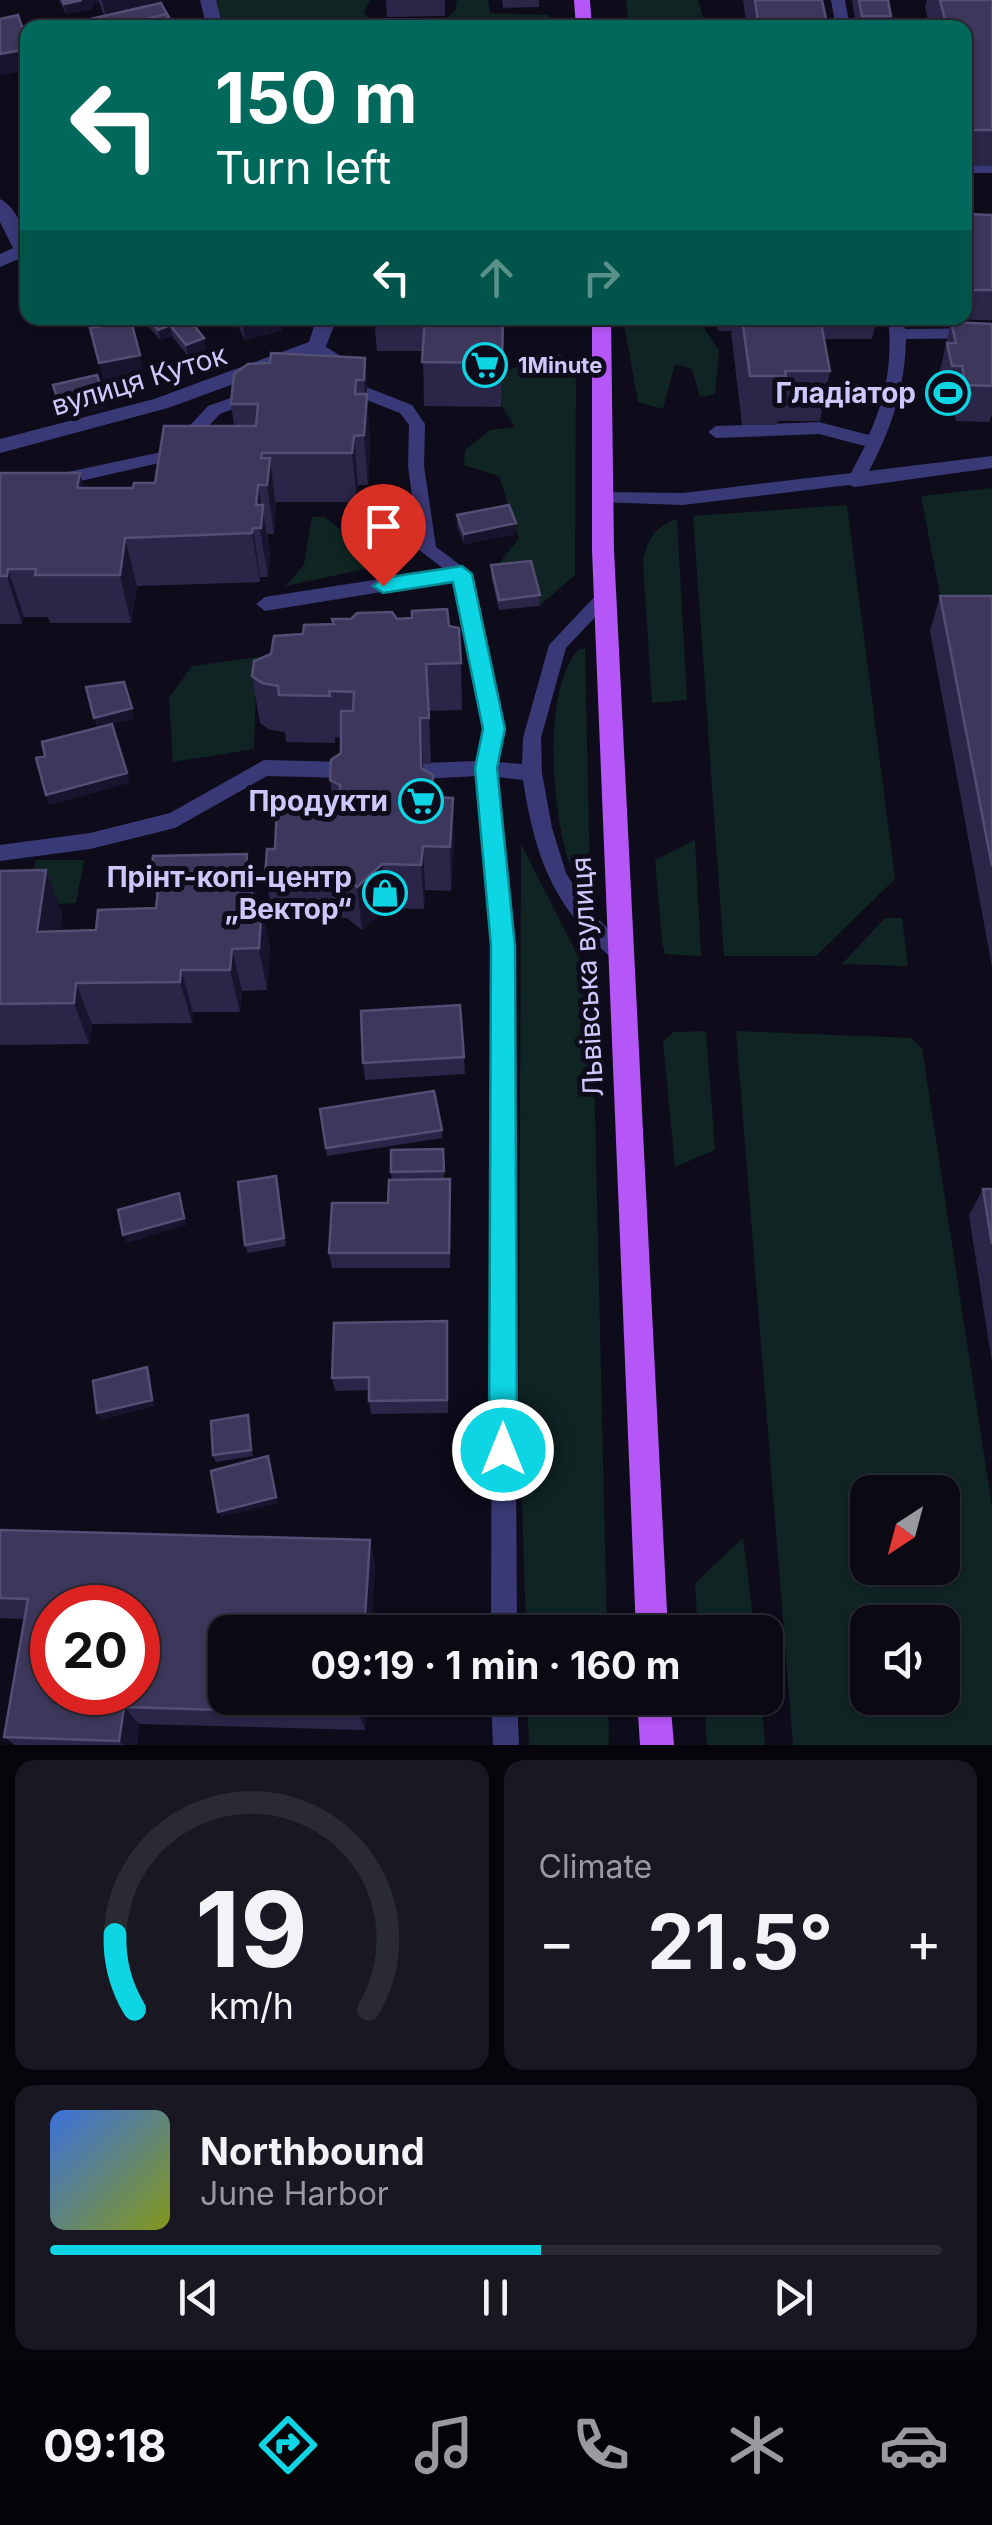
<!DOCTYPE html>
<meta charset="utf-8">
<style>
:root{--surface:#0a0914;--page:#181722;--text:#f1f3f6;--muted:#999aa0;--line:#2a2a34;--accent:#0dd5e4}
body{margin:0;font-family:Inter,sans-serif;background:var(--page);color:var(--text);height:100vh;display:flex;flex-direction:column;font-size:38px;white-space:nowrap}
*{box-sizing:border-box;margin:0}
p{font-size:32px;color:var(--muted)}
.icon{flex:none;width:55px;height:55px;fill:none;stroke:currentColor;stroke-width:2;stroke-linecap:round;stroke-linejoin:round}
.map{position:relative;height:1745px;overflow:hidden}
.drawer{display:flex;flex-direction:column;gap:15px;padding:15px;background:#06050b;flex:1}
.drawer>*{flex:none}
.top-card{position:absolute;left:20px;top:20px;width:952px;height:305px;border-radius:20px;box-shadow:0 2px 8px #0004,0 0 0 2px var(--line);background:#00695c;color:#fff;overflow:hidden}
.needle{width:65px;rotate:216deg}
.buttons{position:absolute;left:850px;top:1475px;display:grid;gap:20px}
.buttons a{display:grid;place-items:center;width:110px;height:110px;border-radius:20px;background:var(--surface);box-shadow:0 2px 8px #0004,0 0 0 2px var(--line);font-size:50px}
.speed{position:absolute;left:30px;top:1585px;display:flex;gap:20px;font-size:50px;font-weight:700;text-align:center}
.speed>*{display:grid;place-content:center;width:130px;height:130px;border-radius:50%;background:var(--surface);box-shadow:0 2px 8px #0004,0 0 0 2px var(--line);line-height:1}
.speed .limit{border:15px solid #d22;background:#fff;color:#111}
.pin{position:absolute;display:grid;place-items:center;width:85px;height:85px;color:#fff;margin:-102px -42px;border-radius:50% 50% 50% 0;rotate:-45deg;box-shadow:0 0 10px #0007}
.pin .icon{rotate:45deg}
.me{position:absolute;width:110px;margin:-55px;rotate:0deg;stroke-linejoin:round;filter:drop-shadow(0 0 8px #0008)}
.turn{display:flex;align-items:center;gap:35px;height:210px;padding:0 30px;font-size:45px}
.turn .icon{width:130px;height:130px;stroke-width:2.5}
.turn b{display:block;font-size:70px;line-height:85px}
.lanes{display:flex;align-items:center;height:95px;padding:0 30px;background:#0003;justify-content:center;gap:50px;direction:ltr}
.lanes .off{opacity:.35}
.big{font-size:75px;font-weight:700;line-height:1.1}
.drawer .tile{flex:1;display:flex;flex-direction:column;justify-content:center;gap:15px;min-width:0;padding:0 35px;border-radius:20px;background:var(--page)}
.drawer .dial{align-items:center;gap:0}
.dial svg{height:260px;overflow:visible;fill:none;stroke:var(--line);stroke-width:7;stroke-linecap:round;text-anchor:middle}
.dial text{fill:var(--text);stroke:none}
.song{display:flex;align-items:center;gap:30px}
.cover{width:120px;height:120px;border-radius:15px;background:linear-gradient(135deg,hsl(220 70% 55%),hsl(70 70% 35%))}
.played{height:10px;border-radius:5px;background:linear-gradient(90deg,var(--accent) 55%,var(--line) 55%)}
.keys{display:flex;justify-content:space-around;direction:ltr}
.heat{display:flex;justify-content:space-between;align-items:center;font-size:55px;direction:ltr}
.drawer .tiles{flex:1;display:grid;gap:15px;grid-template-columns:1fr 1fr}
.tile:last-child{grid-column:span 2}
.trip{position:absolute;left:208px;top:1615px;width:575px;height:100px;border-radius:20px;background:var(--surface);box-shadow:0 2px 8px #0004,0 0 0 2px var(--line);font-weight:700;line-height:100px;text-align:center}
.tab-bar{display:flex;height:160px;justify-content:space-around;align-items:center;background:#040408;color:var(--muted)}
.tab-bar .icon{width:70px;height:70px}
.tab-bar .current{color:var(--accent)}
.tab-bar b{font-size:45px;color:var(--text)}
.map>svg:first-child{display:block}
.green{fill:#0f2423;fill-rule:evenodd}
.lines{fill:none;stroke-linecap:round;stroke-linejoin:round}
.service{fill:#3a3977;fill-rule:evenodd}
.minor{fill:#3a3977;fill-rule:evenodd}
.primary{fill:#b556f6;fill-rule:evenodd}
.wall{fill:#2b2548}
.shaded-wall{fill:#18142e}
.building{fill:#3d375b;stroke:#534e74;stroke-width:2.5;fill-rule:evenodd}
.route{fill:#0dd5e4;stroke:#088a94;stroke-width:2.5}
.labels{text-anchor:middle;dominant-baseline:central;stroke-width:10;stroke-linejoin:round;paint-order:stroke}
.far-poi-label{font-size:22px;font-weight:bold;fill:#cdc8fc;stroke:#0e0c1b;text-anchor:start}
.street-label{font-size:28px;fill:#cdc8fc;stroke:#0e0c1b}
.poi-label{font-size:28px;font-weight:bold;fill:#cdc8fc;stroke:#0e0c1b;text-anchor:end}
</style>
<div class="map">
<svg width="992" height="1745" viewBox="0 0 992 1745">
<rect width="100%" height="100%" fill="#0e0c1b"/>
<path class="green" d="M210 0H370L364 11 374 27C320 27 260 34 208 16Z
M457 0H488L490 13 548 15 553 27H434L455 11Z
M626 0H698L706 27H629Z
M623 318 699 320 719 351 715 394 700 397 692 369 675 364 663 409 638 402Z
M560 354 576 366 575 575 539 606 498 565 519 538 499 476 464 465 465 450 490 430 515 427 494 394 511 369Z
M992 488V620L945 621 921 496Z
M847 505 895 879 816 956H724L693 516Z
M312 517H325L384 565 285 586 304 565Z
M677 519 687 700 652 703 643 562C646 541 656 525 677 519Z
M579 649H585L590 878 586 881 574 875C552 827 540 690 579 649Z
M257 657 254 749 173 762 169 698 192 666Z
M695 840 701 956 665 954 662 942 655 860Z
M521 844 592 983 607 1632H526L519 1405Z
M36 860H84L76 903 24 906Z
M885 918H902L908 966 842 964Z
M706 1031 715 1150 675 1167 663 1041 674 1032Z
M736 1031 911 1038 922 1048 992 1507V1745H793ZM868 1492H942V1568H868ZM868 1622H942V1698H868Z
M743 1538 755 1632H698L695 1583Z
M527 1698H608L609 1745H529Z
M704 1698H761L765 1745H707Z"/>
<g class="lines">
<path class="service" d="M831 0H845L850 28H836Z
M965 165H992V173H965Z
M888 318H903L905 329 992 328V338L906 339C905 388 891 430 869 471L992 456V468L855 487 849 485 683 505 597 502V494L603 492 683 493 851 473 865 446 819 434 716 438 708 432 716 426 819 422 869 435C886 397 893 360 888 318Z
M317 341 342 357 361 385 412 405 425 424 424 466 436 547 471 573 503 729 497 762 522 764 523 738 549 645 599 592H611L614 597 566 648 541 738 542 773 552 828 566 873 588 909 628 948 631 954 628 960 621 963 614 960C554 907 535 858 523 780L496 777 513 945 517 1632H491L493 945 477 776 422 779 412 771 422 763 478 761 485 729 455 580 265 611 256 604 265 597 444 569 419 550 408 466 409 425 400 413 349 393 330 365 309 346Z
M256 389 264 394 262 398 220 414 177 459 54 487 46 481 54 475 166 451 208 406Z
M264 760 347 762 357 770 347 778 267 776 175 828 90 849 0 861V845L90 833 170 813Z
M491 1698H517L519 1745H493Z"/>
<path class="minor" d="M200 0H216L223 28H207Z
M0 199C17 207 28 236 28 255L0 267V254L13 248 0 222Z
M311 318H329L334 326 324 351 168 408 0 453V439L154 399 309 342 314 326Z"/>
<path class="primary" d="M574 0H590L592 28H576Z
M592 318H611L614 550 668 1632H636L592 550Z
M637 1698H670L674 1745H640Z"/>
</g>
<path class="wall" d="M59 0H161L174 28H93L91 19 104 16 99 2 92 4 93 9 66 14Z
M386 0H445V16L387 17Z
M502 0H539V7L503 8Z
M743 0H822L828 28H747Z
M852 0H888L891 16 889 28H856Z
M927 0H992V166H965V28H930L925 7Z
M965 214 992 215V320L917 319 965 318Z
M144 318H174L178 322 204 338 206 349 188 356 172 336 160 340 145 323Z
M234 318H281L282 330 245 340Z
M374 318H503L501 407 424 406 423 351H377Z
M717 318H877L872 339H824L830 371 820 421H778L777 425H742L731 331H718Z
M951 322 992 324V415L989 422 956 421 952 402H943L938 379Z
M365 358 370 443 368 485H358L357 502H276L274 534H267L270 553 268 577H260V582L137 586 131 623H50L48 617H24L22 624H0V473L84 488H133L155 483 234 426 231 404Z
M457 515 516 523V534L464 544 457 526Z
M491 565 540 595 539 606 499 610 491 576Z
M940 596H992V967L930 631Z
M332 619H397L449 626 461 663 462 710 429 711 431 764H423L422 769 454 843 451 891 425 890 424 909 386 908 362 930 347 918 274 920 265 877 275 849 333 803 330 780 341 753V738L335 737V743L286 742 285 732 270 730 260 723 252 676 271 654 303 634 333 624Z
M247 854 258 904 270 947 267 990 242 991 240 1012H193L192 1023 92 1024 89 1044 0 1045V871L62 914 60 931 96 930 156 908 157 899 151 876Z
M464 1057 465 1074 365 1080 363 1063Z
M320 1109 442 1130V1138L327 1156Z
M443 1149 444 1179 451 1195 450 1268H332L329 1253 388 1203 392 1180 391 1172Z
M278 1184 286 1246 248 1253 245 1245Z
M983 1189H992V1363L969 1215Z
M448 1335V1413L371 1414 369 1401V1390L335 1391 332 1378Z
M248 1415 250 1422 253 1456 216 1462 213 1455Z
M0 1530 375 1562 365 1730 139 1724 137 1745H15L4 1737 24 1619 0 1618Z"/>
<path class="shaded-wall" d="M82 0H98L99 2 92 4 93 9 66 14 64 4Z
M102 0H161L163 11 107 22Z
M28 49V70L0 75V54Z
M247 318H281L282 330 245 340 242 319Z
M170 325 172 336 160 340 158 330Z
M204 338 206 349 188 356 186 345Z
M140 355 144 376 104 383 99 363Z
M365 358 370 443 368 485 364 435 366 407 364 380Z
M104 397 106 408 63 418 60 407Z
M354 436 358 485 357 502 352 453Z
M270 458 276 507 274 534 267 485Z
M80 473 92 522 77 488Z
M258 485 270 553 268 577 256 505Z
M516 523V534L464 544V534Z
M253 528 260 577V582L252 533Z
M125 538 137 586 131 623 120 575Z
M8 569 24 617 22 624 7 576Z
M132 708 134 719 97 728 94 718Z
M420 718 423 764V813L420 725Z
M127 773 130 783 49 805 46 795Z
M453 798 454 843 451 891 450 847Z
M423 846 425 890 424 909 421 865Z
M247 854 261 918 262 904 270 947 267 990 245 879Z
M382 864 386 908 362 930 357 887Z
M46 870 62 914 54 974 37 932Z
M232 949 242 991 240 1012 230 970Z
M181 970 193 1012 192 1023 180 982Z
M76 983 92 1024 89 1044 74 1003Z
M179 1193 187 1225 127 1243 123 1235Z
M147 1367 150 1374 155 1406 101 1420 97 1413Z
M248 1415 250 1422 253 1456 251 1450Z
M268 1456 278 1503 221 1517 218 1512Z
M370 1540 375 1562 371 1632H364Z
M360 1698H367L365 1730 359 1714Z
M124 1707 139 1724 137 1745H123L119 1741Z"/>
<path class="building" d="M62 0H82L64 4Z
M755 0H822L828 28H759Z
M859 0H888L891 16H862Z
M940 0H992V130H965V110L967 108 965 101V28H947Z
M161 3 170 19 166 14 111 28H95L91 19Z
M166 14 174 28H111Z
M18 15 22 27 32 25 33 28H28V36L26 37 28 49 0 54V19Z
M965 214 992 215V290H965Z
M148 318H174L178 322 188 318 204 338 186 345 170 325 158 330Z
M425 318H503L502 363 422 362Z
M742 318H820L830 371H785L786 376H750Z
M131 321 140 355 99 363 90 328Z
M951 322 992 324V386L966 385 962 366H952L947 343H956Z
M271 353 365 358 364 380H356L355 394H367L364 435 354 436 352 453H262L261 458H270L267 485H258L256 505H263L261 528H253L252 533 125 538 120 575H35L36 569H8L7 576H0V473H80L77 488H133L134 483H155L164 426H256L258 404H231L234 374 248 364 270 363Z
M97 375 104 397 60 407 53 385Z
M509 505 516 523 464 534 457 515Z
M531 561 540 595 499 600 491 565Z
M940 596H992V866Z
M447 609 449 626 459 628 461 663 426 664 429 718H420V725L421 768 433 775 431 797 453 798 450 847 423 846 421 865 382 864 357 887 342 874 265 877 267 849H275L277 805 340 803V785L330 780 331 760 341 753V711H353L354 692 329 691 330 696 279 695 278 686 262 683 252 676 254 661 271 654 274 636 303 634 304 625 334 624 332 619H351L357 613 392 612 397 619 412 618V611Z
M124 682 132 708 94 718 86 687Z
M112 724 127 773 46 795 36 758 45 756 42 742Z
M247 854 245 879H253L251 904H262L259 948 232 949 230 970H181L180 982 76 983 74 1003 0 1004V871L46 870 37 932 96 930 98 910 156 908 159 882 151 876 153 856Z
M460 1005 464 1057 363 1063 361 1011Z
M434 1091 442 1130 326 1148 320 1109Z
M443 1149 444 1171 391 1172V1150Z
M276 1176 284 1238 245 1245 238 1182Z
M450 1179 449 1253H329L332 1203H388L389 1180Z
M983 1189H992V1244Z
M179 1193 184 1218 123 1235 118 1210Z
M447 1321V1400L369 1401V1377L332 1378 334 1323Z
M147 1367 152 1400 97 1413 93 1381Z
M248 1415 251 1450 213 1455 211 1421Z
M268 1456 276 1497 218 1512 211 1471Z
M0 1530 370 1540 364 1632H225V1698H360L359 1714 124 1707 119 1741 4 1737 28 1599 0 1598ZM52 1608H138V1692H52Z"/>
<path class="route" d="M462 566 472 574 505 729 497 768 515 946 517 1450 513 1460 503 1464 493 1460 489 1450 491 946 475 768 483 729 453 582 383 593 373 586 383 578Z"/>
<defs>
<g id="supermarket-ring" transform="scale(2.25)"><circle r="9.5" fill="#0e0c1b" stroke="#0dd5e4" stroke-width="1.5"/><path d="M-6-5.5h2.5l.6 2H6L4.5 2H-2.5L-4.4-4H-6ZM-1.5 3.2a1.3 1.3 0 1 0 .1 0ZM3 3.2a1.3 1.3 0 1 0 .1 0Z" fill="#0dd5e4"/></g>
<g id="stadium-ring" transform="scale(2.25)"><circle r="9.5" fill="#0e0c1b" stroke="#0dd5e4" stroke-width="1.5"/><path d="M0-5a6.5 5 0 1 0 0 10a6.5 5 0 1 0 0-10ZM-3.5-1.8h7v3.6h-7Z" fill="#0dd5e4"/></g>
<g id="shop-ring" transform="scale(2.25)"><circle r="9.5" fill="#0e0c1b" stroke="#0dd5e4" stroke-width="1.5"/><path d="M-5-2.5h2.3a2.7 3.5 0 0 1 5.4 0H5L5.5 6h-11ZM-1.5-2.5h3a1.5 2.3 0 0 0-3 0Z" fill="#0dd5e4"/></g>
</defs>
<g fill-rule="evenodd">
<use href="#supermarket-ring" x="485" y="365"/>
<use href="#stadium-ring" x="948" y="393"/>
<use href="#supermarket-ring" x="421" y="801"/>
<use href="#shop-ring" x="385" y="893"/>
</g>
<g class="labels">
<g class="far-poi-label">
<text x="518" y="365">1Minute</text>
</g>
<g class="street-label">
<text transform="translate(139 380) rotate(-17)">вулиця Куток</text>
<text transform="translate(587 977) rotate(-93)">Львівська вулиця</text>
</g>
<g class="poi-label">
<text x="916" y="393">Гладіатор</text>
<text x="388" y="801">Продукти</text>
<text x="352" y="877">Прінт-копі-центр<tspan x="352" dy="32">„Вектор“</tspan></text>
</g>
</g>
</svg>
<div class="buttons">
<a><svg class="needle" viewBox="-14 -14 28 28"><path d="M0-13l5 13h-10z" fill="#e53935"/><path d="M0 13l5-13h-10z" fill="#999aa0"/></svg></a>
<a><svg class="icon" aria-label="sound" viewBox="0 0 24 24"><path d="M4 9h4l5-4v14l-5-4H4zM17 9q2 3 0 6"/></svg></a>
</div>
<div class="speed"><div class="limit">20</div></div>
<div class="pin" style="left:383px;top:586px;background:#d93025"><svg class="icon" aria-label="arrive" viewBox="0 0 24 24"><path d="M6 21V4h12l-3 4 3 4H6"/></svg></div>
<svg class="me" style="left:503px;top:1450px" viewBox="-20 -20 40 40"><circle r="17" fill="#0dd5e4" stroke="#fff" stroke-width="3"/><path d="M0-11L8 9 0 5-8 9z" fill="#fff"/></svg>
<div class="trip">09:19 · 1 min · 160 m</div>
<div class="top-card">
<div class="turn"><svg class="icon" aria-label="left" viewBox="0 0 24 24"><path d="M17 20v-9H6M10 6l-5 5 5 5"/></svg><div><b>150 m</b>Turn left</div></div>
<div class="lanes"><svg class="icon" aria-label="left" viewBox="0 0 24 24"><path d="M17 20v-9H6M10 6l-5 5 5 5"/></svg><svg class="icon off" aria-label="ahead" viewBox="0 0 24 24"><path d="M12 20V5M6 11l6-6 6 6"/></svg><svg class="icon off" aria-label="right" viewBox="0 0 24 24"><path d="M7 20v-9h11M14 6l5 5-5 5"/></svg></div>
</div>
</div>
<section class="drawer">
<div class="tiles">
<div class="tile dial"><svg viewBox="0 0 100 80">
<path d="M14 69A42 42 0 1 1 86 69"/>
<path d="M14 69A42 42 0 0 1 8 46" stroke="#0dd5e4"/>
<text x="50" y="56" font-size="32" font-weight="700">19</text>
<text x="50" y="72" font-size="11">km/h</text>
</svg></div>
<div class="tile"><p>Climate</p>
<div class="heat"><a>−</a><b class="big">21.5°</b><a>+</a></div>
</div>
<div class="tile">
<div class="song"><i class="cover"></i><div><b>Northbound</b><p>June Harbor</p></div></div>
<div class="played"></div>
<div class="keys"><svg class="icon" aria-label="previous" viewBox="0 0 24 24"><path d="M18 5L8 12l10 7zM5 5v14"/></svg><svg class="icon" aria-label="pause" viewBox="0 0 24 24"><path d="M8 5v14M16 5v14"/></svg><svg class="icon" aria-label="next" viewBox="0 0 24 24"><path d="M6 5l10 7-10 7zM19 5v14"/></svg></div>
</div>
</div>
</section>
<nav class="tab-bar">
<b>09:18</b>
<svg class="icon current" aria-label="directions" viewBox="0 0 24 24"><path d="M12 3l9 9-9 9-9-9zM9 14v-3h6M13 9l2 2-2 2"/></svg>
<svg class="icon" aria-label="music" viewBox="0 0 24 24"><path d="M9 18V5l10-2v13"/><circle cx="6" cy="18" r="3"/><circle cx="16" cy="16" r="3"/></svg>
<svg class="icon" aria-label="phone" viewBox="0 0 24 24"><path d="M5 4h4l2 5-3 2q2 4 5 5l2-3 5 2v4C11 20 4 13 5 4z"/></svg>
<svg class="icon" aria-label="climate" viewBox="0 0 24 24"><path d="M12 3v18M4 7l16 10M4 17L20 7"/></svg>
<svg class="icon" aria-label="car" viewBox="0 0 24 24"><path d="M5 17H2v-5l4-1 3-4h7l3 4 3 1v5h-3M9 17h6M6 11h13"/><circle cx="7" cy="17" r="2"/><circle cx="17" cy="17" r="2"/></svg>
</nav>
